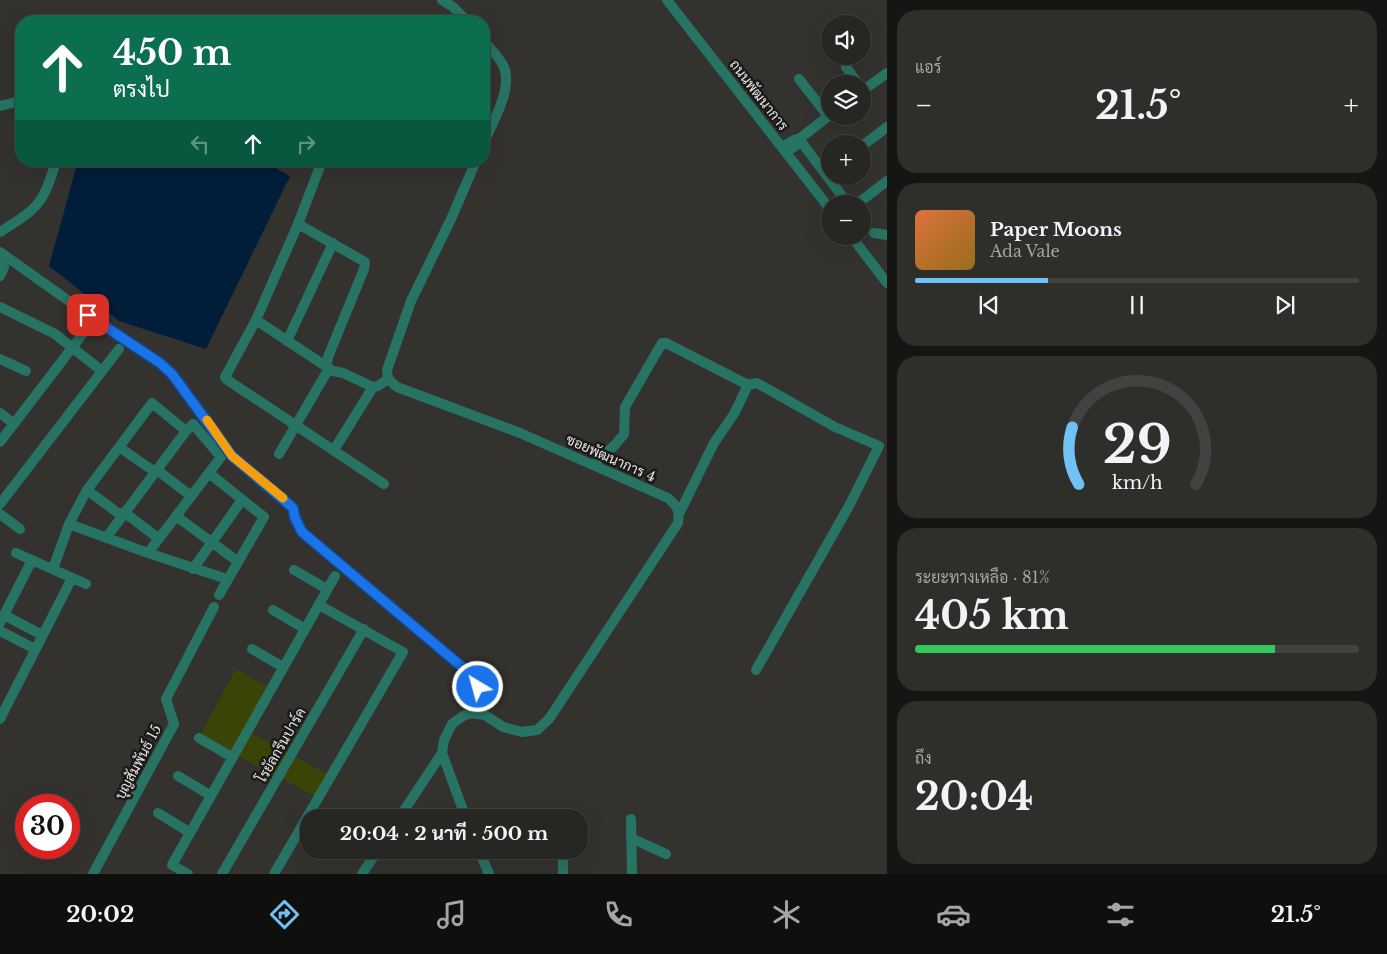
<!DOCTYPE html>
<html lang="th">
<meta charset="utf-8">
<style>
:root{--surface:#262623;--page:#2e2e2b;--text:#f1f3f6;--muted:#a4a5a6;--line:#424341;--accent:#72c1f5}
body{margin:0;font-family:"Libre Baskerville",Sarabun,serif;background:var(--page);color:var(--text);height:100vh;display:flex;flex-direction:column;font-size:19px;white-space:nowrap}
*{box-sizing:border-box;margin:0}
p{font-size:16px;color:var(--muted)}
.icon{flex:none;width:28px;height:28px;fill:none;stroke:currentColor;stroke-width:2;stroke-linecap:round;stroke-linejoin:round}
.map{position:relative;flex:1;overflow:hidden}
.drawer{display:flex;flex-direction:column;gap:10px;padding:10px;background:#151513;width:500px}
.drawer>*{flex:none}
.banner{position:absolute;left:15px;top:15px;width:475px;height:152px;border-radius:20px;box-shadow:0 5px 20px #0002,0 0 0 1px var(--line);background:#0b6e4f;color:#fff;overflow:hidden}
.tools{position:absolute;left:821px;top:15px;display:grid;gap:10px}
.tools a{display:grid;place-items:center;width:50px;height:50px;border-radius:50%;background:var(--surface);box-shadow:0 5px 20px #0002,0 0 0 1px var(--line);font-size:25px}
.speed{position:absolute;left:15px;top:794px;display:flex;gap:10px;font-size:25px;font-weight:700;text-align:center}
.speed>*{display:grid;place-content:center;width:65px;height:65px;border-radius:50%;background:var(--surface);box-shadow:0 5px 20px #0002,0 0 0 1px var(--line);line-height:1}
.speed .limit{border:8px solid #d22;background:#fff;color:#111}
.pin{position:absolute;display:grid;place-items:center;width:42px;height:42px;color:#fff;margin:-21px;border-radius:10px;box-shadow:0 2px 8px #0006}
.me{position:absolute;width:55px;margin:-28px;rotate:323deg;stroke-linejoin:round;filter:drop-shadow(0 0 4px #0008)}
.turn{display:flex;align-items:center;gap:18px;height:105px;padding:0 15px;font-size:22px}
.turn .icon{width:65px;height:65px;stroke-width:2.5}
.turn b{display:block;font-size:35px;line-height:42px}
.lanes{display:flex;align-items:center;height:48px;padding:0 15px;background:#0003;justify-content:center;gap:25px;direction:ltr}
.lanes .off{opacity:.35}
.big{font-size:38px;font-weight:700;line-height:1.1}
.drawer .widget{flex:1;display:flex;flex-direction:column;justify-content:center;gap:8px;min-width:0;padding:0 18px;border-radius:20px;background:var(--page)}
.drawer .dial{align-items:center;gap:0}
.dial svg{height:130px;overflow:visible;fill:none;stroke:var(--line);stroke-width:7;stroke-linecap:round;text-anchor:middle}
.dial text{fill:var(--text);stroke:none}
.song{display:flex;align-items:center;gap:15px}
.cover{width:60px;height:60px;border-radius:8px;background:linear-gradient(135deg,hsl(20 70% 55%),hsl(40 70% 35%))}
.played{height:5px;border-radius:2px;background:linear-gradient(90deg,var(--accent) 30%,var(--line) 30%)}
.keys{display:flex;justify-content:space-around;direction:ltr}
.heat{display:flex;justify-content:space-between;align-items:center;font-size:28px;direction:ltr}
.charge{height:8px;border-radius:4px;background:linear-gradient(90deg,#34c759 81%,var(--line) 0)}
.trip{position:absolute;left:300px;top:809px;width:288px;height:50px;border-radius:20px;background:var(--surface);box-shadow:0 5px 20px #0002,0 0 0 1px var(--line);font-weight:700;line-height:50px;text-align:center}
.menu{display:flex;height:80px;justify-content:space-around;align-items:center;background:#0f0f0e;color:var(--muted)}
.menu .icon{width:35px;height:35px}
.menu .active{color:var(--accent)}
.menu b{font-size:22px;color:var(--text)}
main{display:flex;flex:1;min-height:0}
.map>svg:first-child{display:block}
.green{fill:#3b4407}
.water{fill:#001d3a}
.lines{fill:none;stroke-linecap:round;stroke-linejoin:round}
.minor{stroke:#277464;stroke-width:10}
.route-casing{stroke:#114b97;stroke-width:12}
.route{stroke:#1a73e8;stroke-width:9}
.slow{stroke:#f59e0b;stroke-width:9}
.labels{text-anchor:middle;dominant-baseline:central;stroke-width:5;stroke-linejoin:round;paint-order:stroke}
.street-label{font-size:14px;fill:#e8e7e5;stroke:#1b1a19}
</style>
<main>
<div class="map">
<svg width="887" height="874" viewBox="0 0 887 874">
<rect width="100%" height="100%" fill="#33322f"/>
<path class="green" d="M236 669 269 688 245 730 329 775 316 797 200 735Z"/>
<path class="water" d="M78 161H263L290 176 206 349 119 321 49 266Z"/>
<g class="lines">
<path class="minor" d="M442 0 453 7 467 21
M667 0 830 209
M484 41C490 49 499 57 503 65 514 87 493 122 484 142
M846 67 858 84
M799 79 828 116
M862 91 887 73
M0 106 21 101
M830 115 799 139 848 204
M862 146 887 127
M782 147 794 140 799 139 797 145 786 152
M857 204 887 181
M298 224 365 262 364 269 328 357 326 367
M0 232C38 208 43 205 56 161
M874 233 887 235
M851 236 887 283
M0 252 118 336 160 363 173 374 232 456 293 508 295 518 302 532 474 677C482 688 476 701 472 713
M0 264 4 267 0 276
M0 307 55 334 102 371
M256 320 298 224 322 161
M287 341 333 243
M0 359 26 371
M330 369 256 320 225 377 226 379 384 484
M0 413 14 424
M0 442 88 327
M119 447 155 472
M334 450 373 387
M279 454 328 370 343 373 373 387 378 386 388 379
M595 466 599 458 614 446 624 434 625 407 662 343H666L748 385
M157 470 191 496
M209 473 264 517 219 595
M87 490 122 516
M0 504 119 349
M124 512 159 539
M680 512 714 443 734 414 748 385 757 383 835 427 879 446 849 506 756 670
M0 514 20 529
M176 516 237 561
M69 524 148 553 227 579
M106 538 186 431
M16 553 86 584
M53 569 69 524 87 490 152 403 186 431 193 424 221 457 148 553
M193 569 242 500
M294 570 327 589
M273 610 305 629
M4 615 42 635
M0 623 32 560
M0 631 35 649
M252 649 283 667
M0 719 72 578
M199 738 232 757
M442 753 466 818
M178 776 210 795
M158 813 189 832
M399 818 442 753 444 740 452 724 463 716 472 713 485 715 503 727 522 732 537 730 549 719 678 523C680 510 677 506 668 498L520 433 397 387 388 379 387 370 411 301 451 219 476 161
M631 819 632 874
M631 838 666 854
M479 850 489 874
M93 874 174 724 166 699 214 607
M188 874 172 865 335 576
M222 874 364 629
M274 874 403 652 319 605
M362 874 378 850
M563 874V855"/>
</g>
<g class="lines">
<g class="route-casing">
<path id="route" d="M88 315 160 363 172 374 232 456 293 508 295 518 302 532 474 677 478 682V687"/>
</g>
<use href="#route" class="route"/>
<path class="slow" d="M207 420 232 456 283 498"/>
</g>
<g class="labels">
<g class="street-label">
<text transform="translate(759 95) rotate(52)">ถนนพัฒนาการ</text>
<text transform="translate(611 458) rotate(24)">ซอยพัฒนาการ 4</text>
<text transform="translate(281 745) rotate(-60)">โรยัลกรีนปาร์ค</text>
<text transform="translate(138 762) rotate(-62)">บุญสัมพันธ์ 15</text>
</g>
</g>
</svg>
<div class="tools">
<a><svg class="icon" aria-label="sound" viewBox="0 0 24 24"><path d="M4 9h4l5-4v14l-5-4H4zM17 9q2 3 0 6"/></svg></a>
<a><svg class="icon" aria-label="layers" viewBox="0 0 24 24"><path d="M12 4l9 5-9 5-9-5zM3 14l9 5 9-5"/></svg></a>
<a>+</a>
<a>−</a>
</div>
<div class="speed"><div class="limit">30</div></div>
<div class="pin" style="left:88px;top:315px;background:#d93025"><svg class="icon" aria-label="arrive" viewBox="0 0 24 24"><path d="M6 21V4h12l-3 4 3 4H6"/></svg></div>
<svg class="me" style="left:478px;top:687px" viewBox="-20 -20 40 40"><circle r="17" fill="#1a73e8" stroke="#fff" stroke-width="3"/><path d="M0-11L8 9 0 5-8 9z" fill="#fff"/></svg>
<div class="trip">20:04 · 2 นาที · 500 m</div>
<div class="banner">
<div class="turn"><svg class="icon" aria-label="ahead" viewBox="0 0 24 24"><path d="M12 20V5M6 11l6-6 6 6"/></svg><div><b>450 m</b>ตรงไป</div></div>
<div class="lanes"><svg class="icon off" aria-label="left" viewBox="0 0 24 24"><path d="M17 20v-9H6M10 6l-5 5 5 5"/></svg><svg class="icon" aria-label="ahead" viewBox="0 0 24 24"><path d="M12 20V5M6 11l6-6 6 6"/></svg><svg class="icon off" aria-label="right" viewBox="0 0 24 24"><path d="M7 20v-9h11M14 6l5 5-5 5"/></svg></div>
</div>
</div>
<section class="drawer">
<div class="widget"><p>แอร์</p>
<div class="heat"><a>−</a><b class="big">21.5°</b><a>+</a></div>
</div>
<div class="widget">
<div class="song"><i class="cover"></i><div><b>Paper Moons</b><p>Ada Vale</p></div></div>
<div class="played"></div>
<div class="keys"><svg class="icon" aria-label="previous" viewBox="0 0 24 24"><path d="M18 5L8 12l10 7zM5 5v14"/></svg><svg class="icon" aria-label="pause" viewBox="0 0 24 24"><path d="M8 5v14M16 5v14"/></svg><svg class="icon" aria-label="next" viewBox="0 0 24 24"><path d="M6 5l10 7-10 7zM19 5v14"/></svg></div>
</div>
<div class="widget dial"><svg viewBox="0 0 100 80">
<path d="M14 69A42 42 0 1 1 86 69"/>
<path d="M14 69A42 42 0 0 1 10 34" stroke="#72c1f5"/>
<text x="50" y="56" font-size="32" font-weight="700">29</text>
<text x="50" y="72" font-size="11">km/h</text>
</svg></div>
<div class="widget"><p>ระยะทางเหลือ · 81%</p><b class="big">405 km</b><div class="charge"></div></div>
<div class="widget"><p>ถึง</p><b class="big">20:04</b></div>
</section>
</main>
<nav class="menu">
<b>20:02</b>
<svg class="icon active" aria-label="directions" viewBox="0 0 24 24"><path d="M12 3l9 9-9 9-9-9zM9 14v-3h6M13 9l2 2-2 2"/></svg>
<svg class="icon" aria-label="music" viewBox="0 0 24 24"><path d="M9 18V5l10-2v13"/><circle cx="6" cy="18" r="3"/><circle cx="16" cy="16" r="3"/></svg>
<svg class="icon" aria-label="phone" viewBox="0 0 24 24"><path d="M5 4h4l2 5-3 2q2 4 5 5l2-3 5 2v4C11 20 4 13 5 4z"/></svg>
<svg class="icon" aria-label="climate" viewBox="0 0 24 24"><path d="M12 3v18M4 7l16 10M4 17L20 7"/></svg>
<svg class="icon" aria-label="car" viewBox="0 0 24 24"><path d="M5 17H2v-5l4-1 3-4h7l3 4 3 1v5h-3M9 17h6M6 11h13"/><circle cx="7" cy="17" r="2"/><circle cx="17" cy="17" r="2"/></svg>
<svg class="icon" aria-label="filters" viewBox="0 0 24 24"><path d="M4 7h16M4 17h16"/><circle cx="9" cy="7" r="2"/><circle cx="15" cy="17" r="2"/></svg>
<b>21.5°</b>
</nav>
